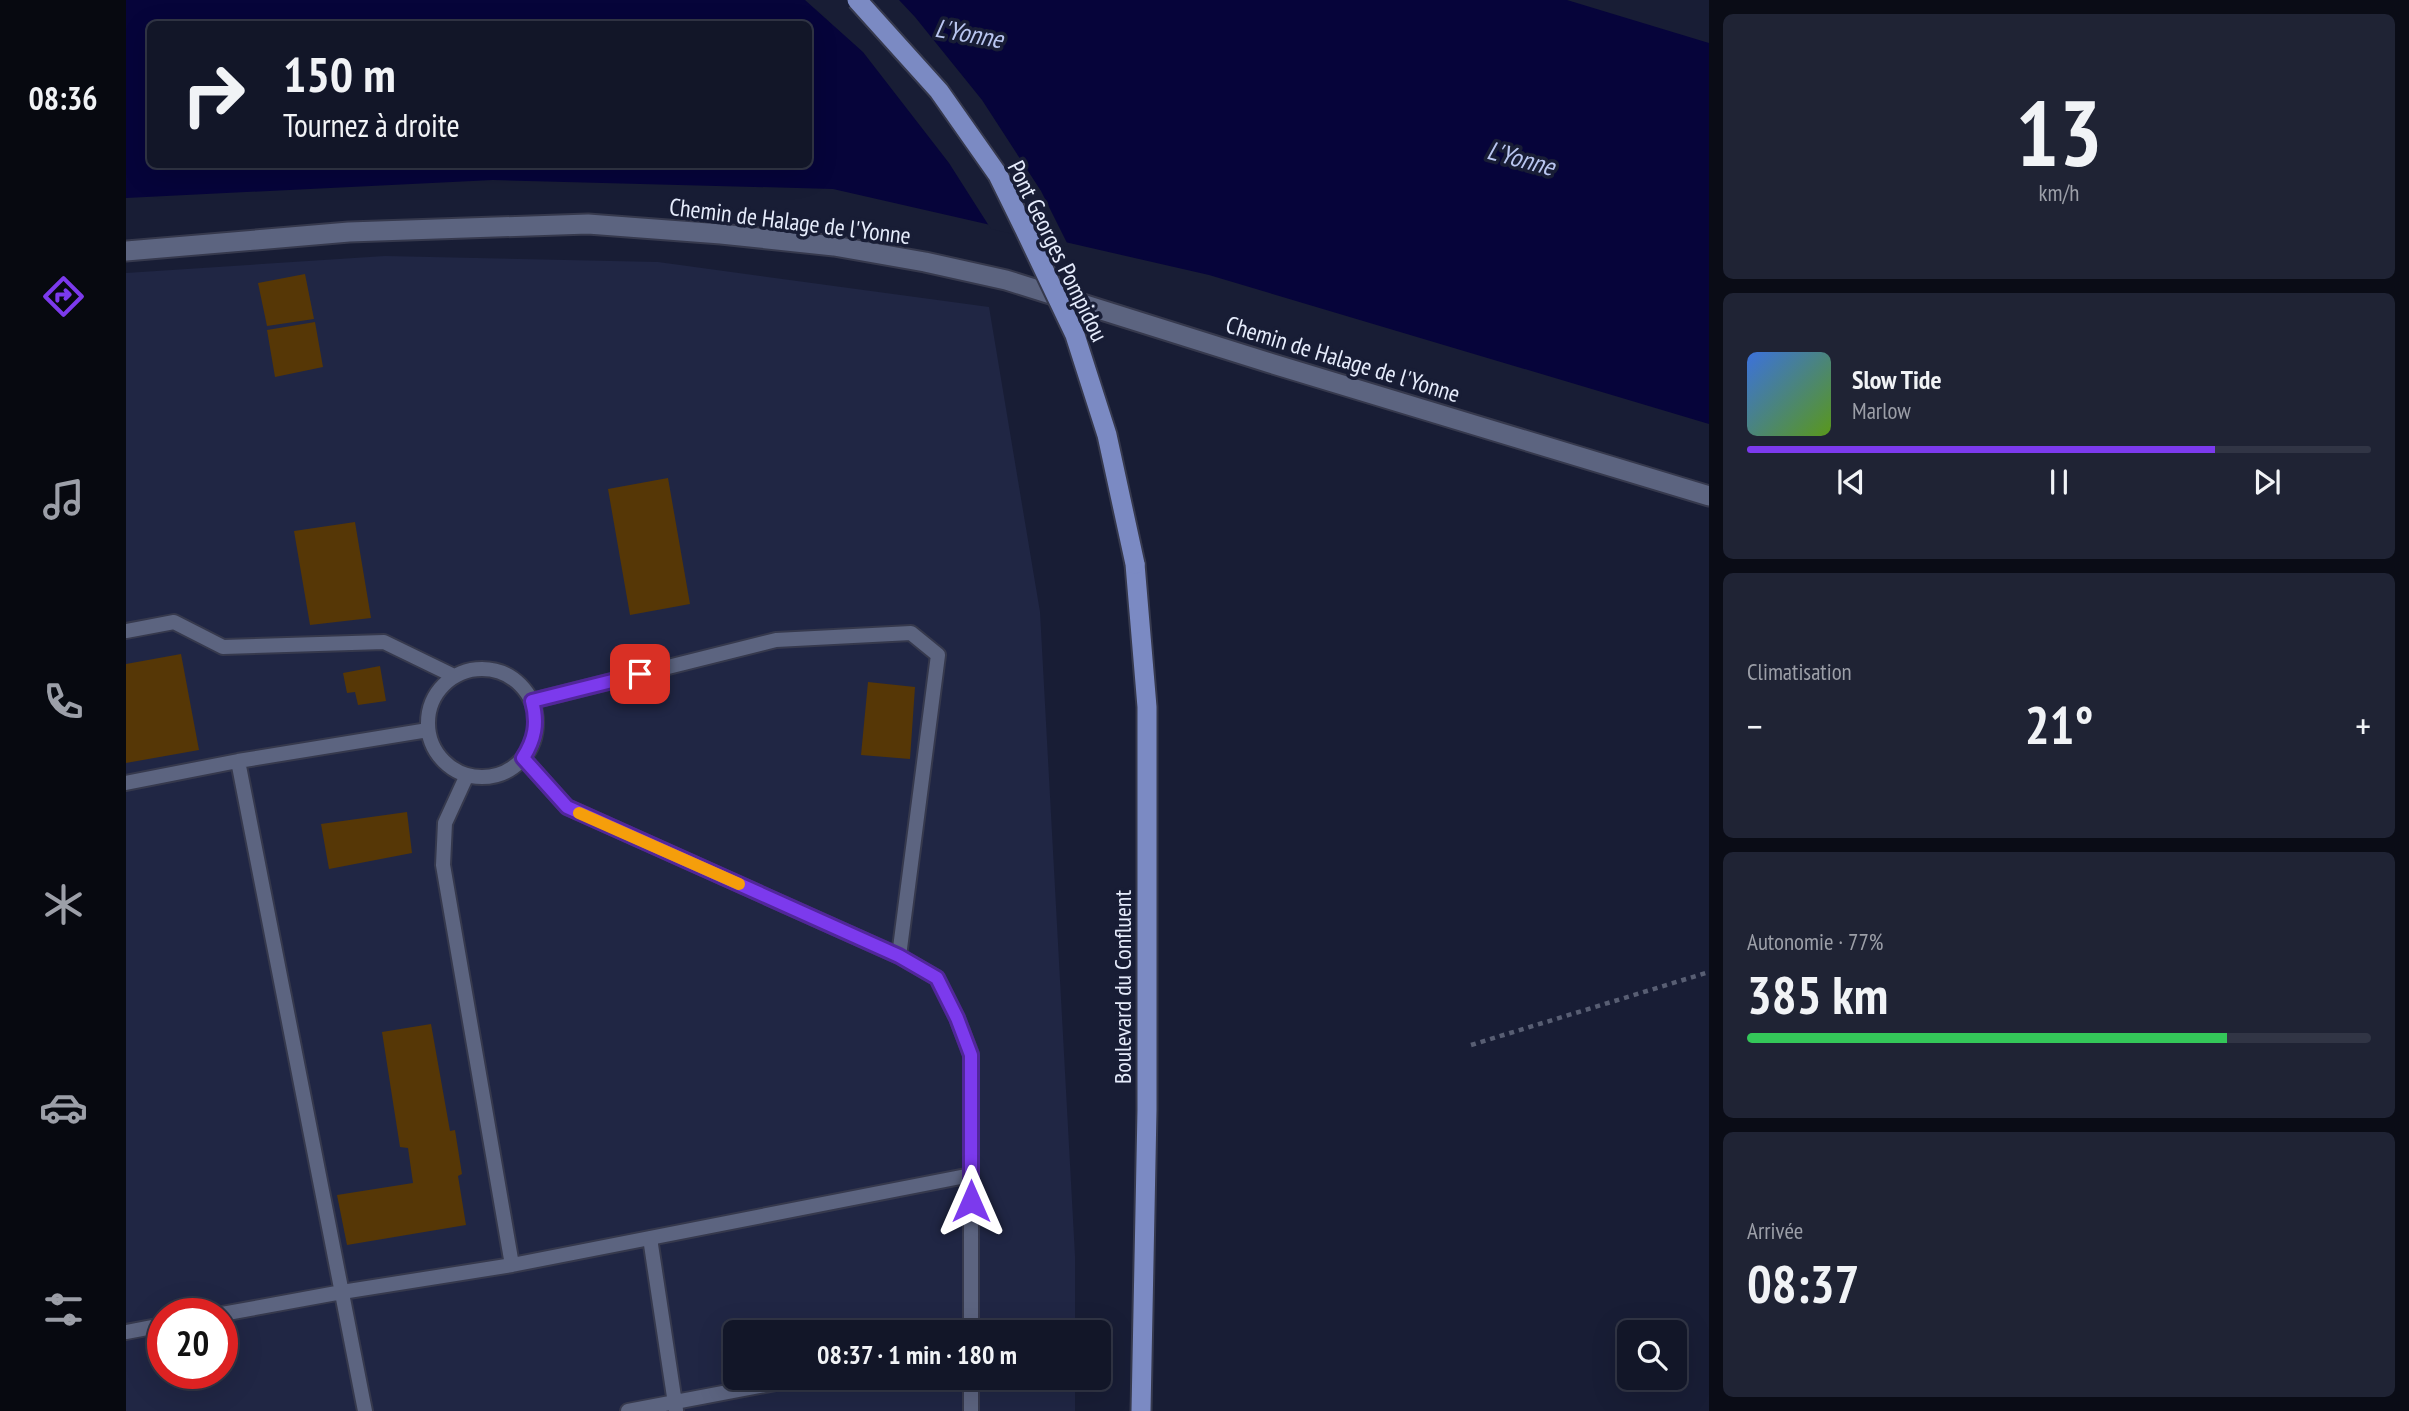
<!DOCTYPE html>
<html lang="fr">
<meta charset="utf-8">
<style>
:root{--surface:#121628;--page:#1f2334;--text:#f1f3f6;--muted:#9c9fa8;--line:#313545;--accent:#7c3aed}
body{margin:0;font-family:"PT Sans Narrow",sans-serif;background:var(--page);color:var(--text);height:100vh;display:flex;flex-direction:column;font-size:26px;white-space:nowrap}
*{box-sizing:border-box;margin:0}
p{font-size:23px;color:var(--muted)}
.icon{flex:none;width:38px;height:38px;fill:none;stroke:currentColor;stroke-width:2;stroke-linecap:round;stroke-linejoin:round}
.map{position:relative;flex:1;overflow:hidden}
.side{display:flex;flex-direction:column;gap:14px;padding:14px;background:#0a0c16;width:700px}
.side>*{flex:none}
.top-card{position:absolute;left:21px;top:21px;width:665px;height:147px;border-radius:10px;box-shadow:0 7px 28px #0002,0 0 0 2px var(--line);background:#121628;color:var(--text);overflow:hidden}
.fabs{position:absolute;left:1491px;top:1320px;display:grid;gap:14px}
.fabs a{display:grid;place-items:center;width:70px;height:70px;border-radius:10px;background:var(--surface);box-shadow:0 7px 28px #0002,0 0 0 2px var(--line);font-size:35px}
.speed{position:absolute;left:21px;top:1298px;display:flex;gap:14px;font-size:35px;font-weight:700;text-align:center}
.speed>*{display:grid;place-content:center;width:91px;height:91px;border-radius:50%;background:var(--surface);box-shadow:0 7px 28px #0002,0 0 0 2px var(--line);line-height:1}
.speed .limit{border:10px solid #d22;background:#fff;color:#111}
.pin{position:absolute;display:grid;place-items:center;width:60px;height:60px;color:#fff;margin:-30px;border-radius:14px;box-shadow:0 4px 10px #0006}
.me{position:absolute;width:77px;margin:-38px;rotate:0deg;stroke-linejoin:round;filter:drop-shadow(0 0 5px #0008)}
.turn{display:flex;align-items:center;gap:24px;height:147px;padding:0 21px;font-size:32px}
.turn .icon{width:91px;height:91px;stroke-width:2.5}
.turn b{display:block;font-size:49px;line-height:60px}
.big{font-size:52px;font-weight:600;line-height:1.1}
.side .widget{flex:1;display:flex;flex-direction:column;justify-content:center;gap:10px;min-width:0;padding:0 24px;border-radius:10px;background:var(--page)}
.side .dial{align-items:center;gap:0}
.dial b{font-size:91px;line-height:1}
.song{display:flex;align-items:center;gap:21px}
.cover{width:84px;height:84px;border-radius:10px;background:linear-gradient(135deg,hsl(220 70% 55%),hsl(90 70% 35%))}
.played{height:7px;border-radius:4px;background:linear-gradient(90deg,var(--accent) 75%,var(--line) 75%)}
.keys{display:flex;justify-content:space-around;direction:ltr}
.heat{display:flex;justify-content:space-between;align-items:center;font-size:38px;direction:ltr}
.charge{height:10px;border-radius:5px;background:linear-gradient(90deg,#34c759 77%,var(--line) 0)}
.trip{position:absolute;left:597px;top:1320px;width:388px;height:70px;border-radius:10px;background:var(--surface);box-shadow:0 7px 28px #0002,0 0 0 2px var(--line);font-weight:600;line-height:70px;text-align:center}
main{display:flex;flex:1;min-height:0}
.dock{display:flex;flex-direction:column;width:126px;justify-content:space-around;align-items:center;background:#070910;color:var(--muted)}
.dock .icon{width:49px;height:49px}
.dock .active{color:var(--accent)}
.dock b{font-size:32px;color:var(--text)}
.map>svg:first-child{display:block}
.built{fill:#202644;fill-rule:evenodd}
.water{fill:#06043a;fill-rule:evenodd}
.pier{fill:#181d35}
.building{fill:#563706}
.lines{fill:none;stroke-linecap:round;stroke-linejoin:round}
.service-casing{stroke:#36394d;stroke-width:18}
.minor-casing{stroke:#36394d;stroke-width:23}
.primary-casing{stroke:#36394d;stroke-width:23}
.path{stroke:#585e73;stroke-width:4.5;stroke-dasharray:5 5;stroke-linecap:butt}
.service{stroke:#5c6480;stroke-width:14}
.minor{stroke:#5c6480;stroke-width:19}
.primary{stroke:#7b8ac3;stroke-width:19}
.primary-bridge-casing{stroke:#36394d;stroke-width:23;stroke-linecap:butt}
.primary-bridge{stroke:#7b8ac3;stroke-width:19}
.route-casing{stroke:#51269a;stroke-width:18}
.route{stroke:#7c3aed;stroke-width:12}
.slow{stroke:#f59e0b;stroke-width:12}
.labels{text-anchor:middle;dominant-baseline:central;stroke-width:7;stroke-linejoin:round;paint-order:stroke}
.street-label{font-size:24px;fill:#e6ecfc;stroke:#181d35}
.water-label{font-size:26px;font-style:italic;fill:#b9c6f0;stroke:#181d35}
</style>
<main>
<nav class="dock">
<b>08:36</b>
<svg class="icon active" aria-label="directions" viewBox="0 0 24 24"><path d="M12 3l9 9-9 9-9-9zM9 14v-3h6M13 9l2 2-2 2"/></svg>
<svg class="icon" aria-label="music" viewBox="0 0 24 24"><path d="M9 18V5l10-2v13"/><circle cx="6" cy="18" r="3"/><circle cx="16" cy="16" r="3"/></svg>
<svg class="icon" aria-label="phone" viewBox="0 0 24 24"><path d="M5 4h4l2 5-3 2q2 4 5 5l2-3 5 2v4C11 20 4 13 5 4z"/></svg>
<svg class="icon" aria-label="climate" viewBox="0 0 24 24"><path d="M12 3v18M4 7l16 10M4 17L20 7"/></svg>
<svg class="icon" aria-label="car" viewBox="0 0 24 24"><path d="M5 17H2v-5l4-1 3-4h7l3 4 3 1v5h-3M9 17h6M6 11h13"/><circle cx="7" cy="17" r="2"/><circle cx="17" cy="17" r="2"/></svg>
<svg class="icon" aria-label="filters" viewBox="0 0 24 24"><path d="M4 7h16M4 17h16"/><circle cx="9" cy="7" r="2"/><circle cx="15" cy="17" r="2"/></svg>
</nav>
<div class="map">
<svg width="1583" height="1411" viewBox="0 0 1583 1411">
<rect width="100%" height="100%" fill="#181d35"/>
<path class="built" d="M259 256 532 262 863 307 914 612 949 1256V1332H609V1377H949V1411H0V273ZM37 1314H96V1374H37Z"/>
<path class="water" d="M0 0H1441L1583 43V424L1083 275 707 189 367 180 0 198ZM24 24H682V164H24Z"/>
<path class="pier" d="M679 0H773L789 17 856 100 915 191 943 247 865 229 823 163 737 52Z"/>
<path class="building" d="M179 274 188 319 141 326 132 283Z
M189 322 197 367 149 377 141 330Z
M542 478 564 604 504 615 482 489Z
M229 522 245 618 184 625 168 531Z
M55 654 73 750 0 763V664Z
M254 666 260 701 232 705 229 692 221 693 217 673Z
M742 682 789 687 784 759 735 755Z
M281 812 286 853 203 869 195 824Z
M305 1024 324 1131 329 1130 336 1174 332 1176 340 1225 221 1245 211 1195 287 1183 282 1148 274 1147 256 1032Z"/>
<g class="lines">
<g class="service-casing">
<path id="service" d="M0 631 48 622 97 647 258 642 328 676
M302 723a54 54 0 1 1 108 0a54 54 0 1 1-108 0Z
M397 758 441 807 773 956 812 655 785 633 650 640 406 701
M0 783 112 761
M773 956 811 978 831 1018 845 1054V1332
M524 1238 550 1410
M386 1265 845 1175
M96 1314 216 1292 386 1265 317 865 319 823 341 775
M0 1332 37 1325
M845 1377V1411
M239 1411 112 761 302 730
M502 1411 681 1377"/>
</g>
<g class="minor-casing">
<path id="minor" d="M0 251 223 232 462 224 595 234 708 246 799 262 880 280 1144 363 1583 496"/>
</g>
<g class="primary-casing">
<path id="primary" d="M1009 564 1021 707V1110L1015 1411"/>
</g>
<path class="path" d="M1345 1045 1583 972"/>
<use href="#service" class="service"/>
<use href="#minor" class="minor"/>
<use href="#primary" class="primary"/>
<g class="primary-bridge-casing">
<path id="primary-bridge" d="M731 0 813 91 872 175 899 230 949 335 981 435 1009 564"/>
</g>
<use href="#primary-bridge" class="primary-bridge"/>
</g>
<g class="lines">
<g class="route-casing">
<path id="route" d="M514 674 406 701C412 723 409 739 397 758L441 807 773 956 811 978 831 1018 845 1055V1201"/>
</g>
<use href="#route" class="route"/>
<path class="slow" d="M453 813 613 884"/>
</g>
<g class="labels">
<g class="street-label">
<text transform="translate(664 221) rotate(7)">Chemin de Halage de l'Yonne</text>
<text transform="translate(932 251) rotate(64)">Pont Georges Pompidou</text>
<text transform="translate(1217 359) rotate(17)">Chemin de Halage de l'Yonne</text>
<text transform="translate(996 987) rotate(-90)">Boulevard du Confluent</text>
</g>
<g class="water-label">
<text transform="translate(843 33) rotate(10)">L'Yonne</text>
<text transform="translate(1395 158) rotate(15)">L'Yonne</text>
</g>
</g>
</svg>
<div class="fabs">
<a><svg class="icon" aria-label="search" viewBox="0 0 24 24"><circle cx="10" cy="10" r="6"/><path d="M15 15l6 6"/></svg></a>
</div>
<div class="speed"><div class="limit">20</div></div>
<div class="pin" style="left:514px;top:674px;background:#d93025"><svg class="icon" aria-label="arrive" viewBox="0 0 24 24"><path d="M6 21V4h12l-3 4 3 4H6"/></svg></div>
<svg class="me" style="left:845px;top:1201px" viewBox="-20 -20 40 40"><path d="M0-17L14 15 0 8-14 15z" fill="#7c3aed" stroke="#fff" stroke-width="4"/></svg>
<div class="trip">08:37 · 1 min · 180 m</div>
<div class="top-card">
<div class="turn"><svg class="icon" aria-label="right" viewBox="0 0 24 24"><path d="M7 20v-9h11M14 6l5 5-5 5"/></svg><div><b>150 m</b>Tournez à droite</div></div>
</div>
</div>
<section class="side">
<div class="widget dial"><b>13</b><p>km/h</p></div>
<div class="widget">
<div class="song"><i class="cover"></i><div><b>Slow Tide</b><p>Marlow</p></div></div>
<div class="played"></div>
<div class="keys"><svg class="icon" aria-label="previous" viewBox="0 0 24 24"><path d="M18 5L8 12l10 7zM5 5v14"/></svg><svg class="icon" aria-label="pause" viewBox="0 0 24 24"><path d="M8 5v14M16 5v14"/></svg><svg class="icon" aria-label="next" viewBox="0 0 24 24"><path d="M6 5l10 7-10 7zM19 5v14"/></svg></div>
</div>
<div class="widget"><p>Climatisation</p>
<div class="heat"><a>−</a><b class="big">21°</b><a>+</a></div>
</div>
<div class="widget"><p>Autonomie · 77%</p><b class="big">385 km</b><div class="charge"></div></div>
<div class="widget"><p>Arrivée</p><b class="big">08:37</b></div>
</section>
</main>
